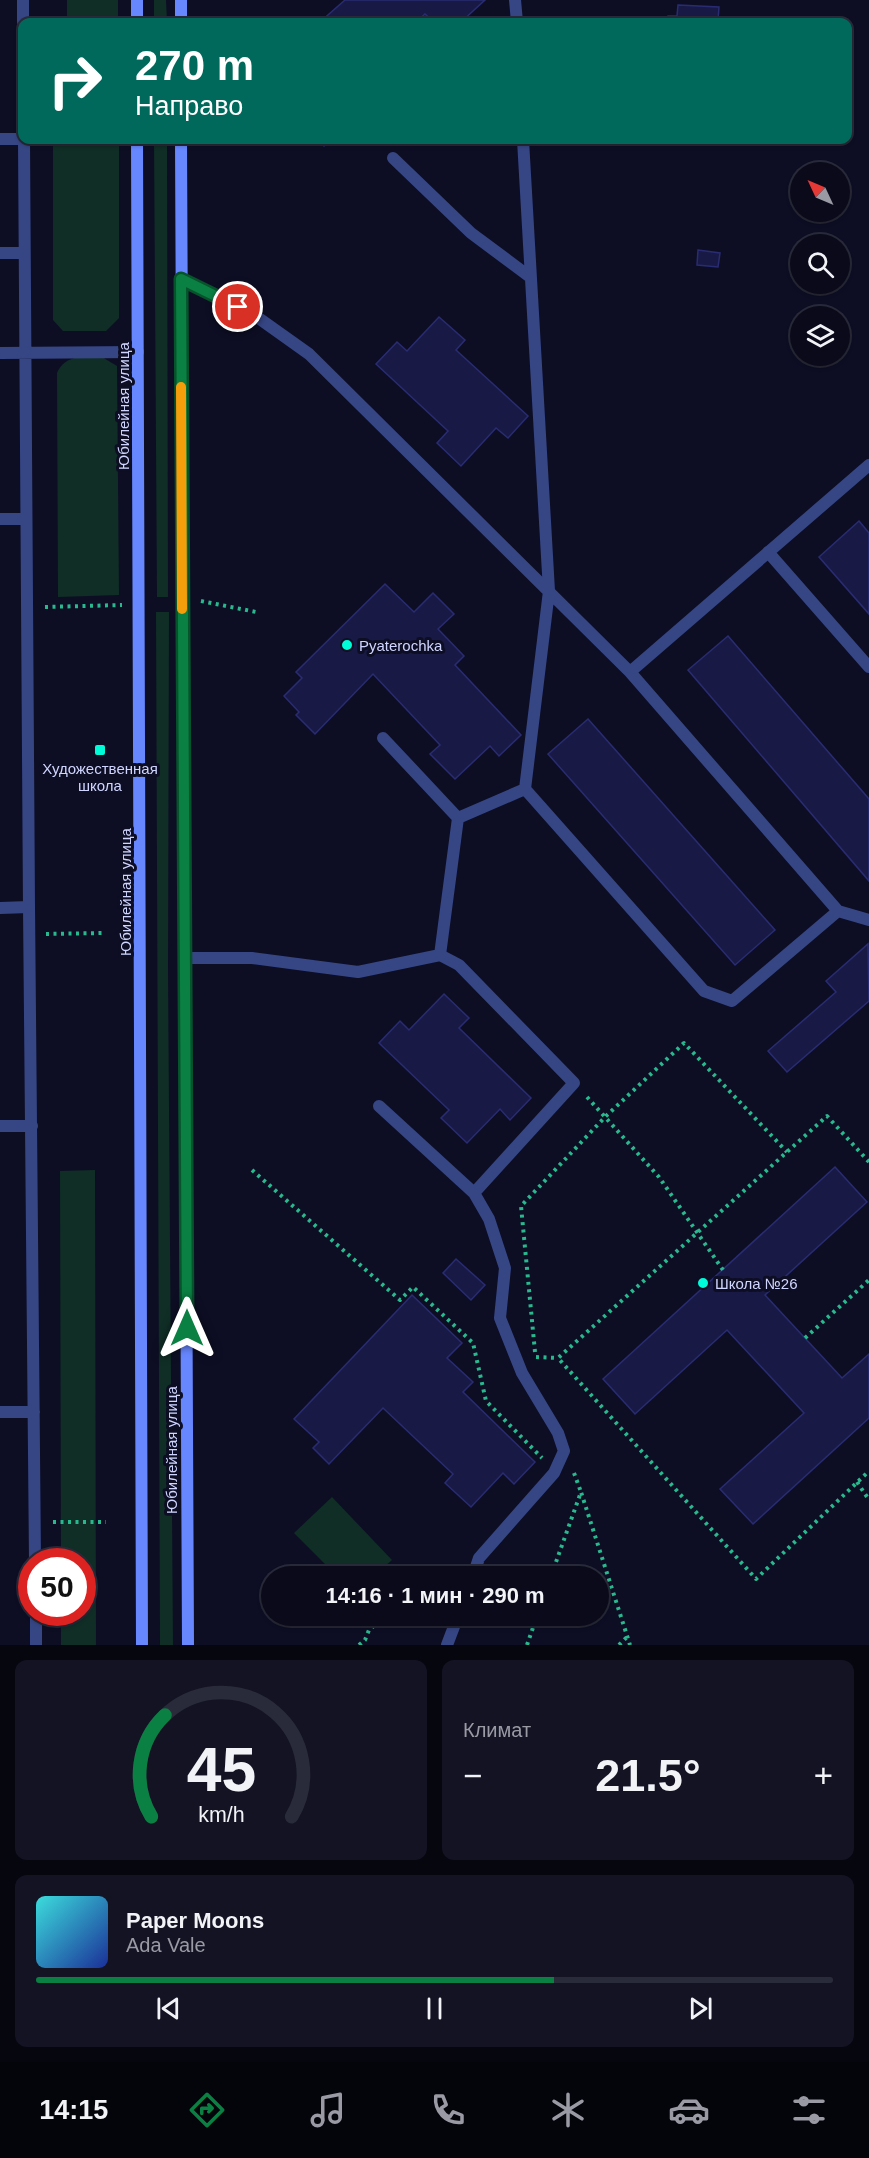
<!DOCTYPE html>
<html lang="ru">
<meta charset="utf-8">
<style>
:root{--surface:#0a0a1b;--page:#131324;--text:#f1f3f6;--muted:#999aa3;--line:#2a2b3a;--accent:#0b8043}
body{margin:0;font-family:Helvetica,sans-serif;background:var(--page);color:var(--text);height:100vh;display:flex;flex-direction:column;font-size:22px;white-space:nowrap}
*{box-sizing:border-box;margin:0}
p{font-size:20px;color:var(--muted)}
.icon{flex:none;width:33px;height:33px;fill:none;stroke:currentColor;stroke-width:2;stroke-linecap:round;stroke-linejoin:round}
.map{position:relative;height:1645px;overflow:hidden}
.side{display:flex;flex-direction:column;gap:15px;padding:15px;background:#06060f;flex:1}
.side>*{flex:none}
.hud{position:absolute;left:18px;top:18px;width:834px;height:126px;border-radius:12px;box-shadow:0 2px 4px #0004,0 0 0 2px var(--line);background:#00695c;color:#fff;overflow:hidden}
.needle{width:39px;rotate:314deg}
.buttons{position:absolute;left:790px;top:162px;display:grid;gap:12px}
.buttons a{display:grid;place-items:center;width:60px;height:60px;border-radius:50%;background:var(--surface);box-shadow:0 2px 4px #0004,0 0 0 2px var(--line);font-size:30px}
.speed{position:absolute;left:18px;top:1548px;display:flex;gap:12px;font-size:30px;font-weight:700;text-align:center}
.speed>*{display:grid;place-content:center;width:78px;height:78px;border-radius:50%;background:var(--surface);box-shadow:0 2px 4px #0004,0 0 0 2px var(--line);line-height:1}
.speed .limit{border:9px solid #d22;background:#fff;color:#111}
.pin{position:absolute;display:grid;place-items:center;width:51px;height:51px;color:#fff;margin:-26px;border:3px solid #fff;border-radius:50%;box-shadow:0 2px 6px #0007}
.me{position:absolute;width:66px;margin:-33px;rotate:0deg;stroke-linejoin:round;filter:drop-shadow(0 0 4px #0008)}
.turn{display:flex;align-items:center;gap:21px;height:126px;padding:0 18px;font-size:27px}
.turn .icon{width:78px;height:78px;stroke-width:2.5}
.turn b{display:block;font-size:42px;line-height:51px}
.big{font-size:45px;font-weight:800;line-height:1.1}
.side .widget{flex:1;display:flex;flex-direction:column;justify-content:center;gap:9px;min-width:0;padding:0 21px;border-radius:12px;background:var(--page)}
.side .dial{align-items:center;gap:0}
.dial svg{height:156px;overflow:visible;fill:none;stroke:var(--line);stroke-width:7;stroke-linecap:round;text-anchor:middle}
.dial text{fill:var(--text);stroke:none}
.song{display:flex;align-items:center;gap:18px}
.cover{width:72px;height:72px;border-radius:9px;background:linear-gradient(135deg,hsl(180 70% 55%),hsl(230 70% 35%))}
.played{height:6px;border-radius:3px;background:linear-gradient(90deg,var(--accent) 65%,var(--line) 65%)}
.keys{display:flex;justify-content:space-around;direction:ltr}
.heat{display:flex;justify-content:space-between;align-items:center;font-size:33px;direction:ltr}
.side .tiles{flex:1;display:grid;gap:15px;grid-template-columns:1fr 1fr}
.widget:last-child{grid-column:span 2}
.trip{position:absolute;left:261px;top:1566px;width:348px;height:60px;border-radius:30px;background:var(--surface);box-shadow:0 2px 4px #0004,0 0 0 2px var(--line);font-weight:800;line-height:60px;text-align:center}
.tabs{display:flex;height:96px;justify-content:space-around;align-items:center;background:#04040b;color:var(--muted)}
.tabs .icon{width:42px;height:42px}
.tabs .current{color:var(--accent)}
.tabs b{font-size:27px;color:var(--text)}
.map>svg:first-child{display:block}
.green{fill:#102e26}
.building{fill:#181a45;stroke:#292c72;stroke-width:1.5}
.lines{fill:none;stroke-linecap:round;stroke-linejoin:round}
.path{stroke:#29b98e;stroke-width:4;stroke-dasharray:3 4.5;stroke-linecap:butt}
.lane{stroke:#364685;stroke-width:12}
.secondary{stroke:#6787ff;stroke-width:12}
.route-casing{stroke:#07532c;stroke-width:15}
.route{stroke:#0b8043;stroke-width:10}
.slow{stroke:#f59e0b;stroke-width:10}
.poi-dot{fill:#00fbd8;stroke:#0d0e24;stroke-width:2}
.labels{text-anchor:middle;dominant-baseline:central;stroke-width:6;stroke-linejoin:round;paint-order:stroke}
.street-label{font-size:15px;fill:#d0d5ff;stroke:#0d0e24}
.poi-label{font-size:15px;fill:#d0d5ff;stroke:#0d0e24;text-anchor:start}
</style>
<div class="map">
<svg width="869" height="1645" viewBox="0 0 869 1645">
<rect width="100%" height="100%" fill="#0d0e24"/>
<path class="green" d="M67 0H118V22H67Z
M154 0H166L167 22H154Z
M53 140H119V318L106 331H63L53 320Z
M154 140H167L168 597H157Z
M102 357 117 366 119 595 58 597 57 373C66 354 83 357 102 357Z
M156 612H169L168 972 173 1645H160Z
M95 1170 96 1645H61V1613L82 1612V1562L61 1561 60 1171Z
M332 1497 392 1560 374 1576H337L294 1533Z"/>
<path class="building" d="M345 0H485L461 22H434L425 14 416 22H320Z
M678 5 719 7 718 20 732 22H668V16H677Z
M425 14 434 22H416Z
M317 140H331L324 146Z
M698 250 720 253 718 267 697 265Z
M439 317 465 340 456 350 528 416 508 438 496 428 461 466 437 443 448 431 376 364 397 342 407 351Z
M859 521 869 533V614L819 557Z
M385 584 414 612 433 593 454 614 438 629 464 656 455 665 521 735 499 756 490 746 455 779 430 754 440 745 373 674 315 734 296 715 299 712 284 696 302 678 296 672Z
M728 636 869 799V881L688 670Z
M588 719 775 930 735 965 548 754Z
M868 944 869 1001 787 1072 768 1051 836 992 826 981Z
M444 994 469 1018 459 1028 531 1098 510 1120 500 1109 467 1143 441 1118 449 1110 379 1043 400 1021 409 1030Z
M835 1167 867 1202 765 1295 842 1378 869 1354V1418L753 1524 720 1489 804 1413 727 1330 635 1414 603 1379Z
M456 1259 485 1285 471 1300 443 1273Z
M412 1295 462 1343 447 1358 473 1382 463 1392 535 1462 514 1484 503 1473 471 1507 445 1483 453 1474 383 1408 329 1464 313 1448 319 1442 294 1419Z"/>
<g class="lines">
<path class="path" d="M201 601 256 612
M45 607 122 605
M46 934 103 933
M587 1097 659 1177 723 1270
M869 1162 827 1116 558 1358 756 1579 869 1471
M252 1170 400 1300 413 1287 473 1343 486 1401 542 1458
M805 1338 869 1280
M535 1352 521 1206 605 1117 684 1043 787 1152
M536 1357 558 1358
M574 1473 581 1492
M857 1482 869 1500
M53 1522H106
M551 1576 581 1492 630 1645
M359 1645 365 1640 369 1630 385 1616
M527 1645 537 1616
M619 1645 627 1637"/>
<path class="lane" d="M23 0V22
M515 0 517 22
M0 139H22
M523 140 549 591 525 789
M393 158 471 233 530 277
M0 253H24
M181 279 257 317 309 354 630 672 838 911 869 920
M0 353 138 352
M0 519H26
M768 552 869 667
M630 672 869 465
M383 738 458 818 525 789 704 991 732 1001 838 911
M29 907 35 1562
M0 908 29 907 24 140
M440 955 458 818
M186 958H252L358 972 440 955 459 965 574 1083 474 1193
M379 1106 474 1193 489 1219 505 1268 500 1318 522 1373 558 1433 564 1451 554 1473 479 1558 473 1576
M0 1126H32
M0 1412H34
M36 1612V1645
M447 1645 458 1616"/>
<path class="secondary" d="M137 0V22
M181 22V0
M137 140 142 1645
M181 140 188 1645"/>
</g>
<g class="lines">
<g class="route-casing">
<path id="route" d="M187 1328 181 279 238 307"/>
</g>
<use href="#route" class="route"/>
<path class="slow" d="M181 387 182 609"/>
</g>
<g class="poi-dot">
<circle cx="347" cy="645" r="6"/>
<rect x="94" y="744" width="12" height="12" rx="3"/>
<circle cx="703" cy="1283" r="6"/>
</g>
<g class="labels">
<g class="street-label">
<text transform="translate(123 406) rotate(-90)">Юбилейная улица</text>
<text transform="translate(125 892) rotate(-90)">Юбилейная улица</text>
<text transform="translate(171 1450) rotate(-90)">Юбилейная улица</text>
</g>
<g class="poi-label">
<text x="359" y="645">Pyaterochka</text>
<text x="100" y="768" text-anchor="middle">Художественная<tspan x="100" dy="17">школа</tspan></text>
<text x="715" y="1283">Школа №26</text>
</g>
</g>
</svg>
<div class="buttons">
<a><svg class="needle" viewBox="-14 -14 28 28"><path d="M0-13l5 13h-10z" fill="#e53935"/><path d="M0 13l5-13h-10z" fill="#999aa3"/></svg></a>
<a><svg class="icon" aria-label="search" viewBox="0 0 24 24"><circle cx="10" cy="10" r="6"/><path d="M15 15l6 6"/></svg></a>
<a><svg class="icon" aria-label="layers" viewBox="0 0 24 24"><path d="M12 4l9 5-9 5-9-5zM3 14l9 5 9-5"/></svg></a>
</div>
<div class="speed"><div class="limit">50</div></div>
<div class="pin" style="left:238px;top:307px;background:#d93025"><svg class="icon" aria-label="arrive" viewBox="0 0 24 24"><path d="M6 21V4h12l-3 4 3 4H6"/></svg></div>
<svg class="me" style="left:187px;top:1328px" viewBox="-20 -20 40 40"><path d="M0-17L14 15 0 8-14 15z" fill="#0b8043" stroke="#fff" stroke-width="4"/></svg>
<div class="trip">14:16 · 1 мин · 290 m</div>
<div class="hud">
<div class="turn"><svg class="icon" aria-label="right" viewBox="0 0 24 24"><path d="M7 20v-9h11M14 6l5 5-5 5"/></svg><div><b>270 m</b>Направо</div></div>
</div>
</div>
<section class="side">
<div class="tiles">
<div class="widget dial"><svg viewBox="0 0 100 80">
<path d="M14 69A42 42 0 1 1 86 69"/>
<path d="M14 69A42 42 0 0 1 21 17" stroke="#0b8043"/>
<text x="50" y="56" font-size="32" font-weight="700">45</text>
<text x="50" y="72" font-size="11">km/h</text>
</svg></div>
<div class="widget"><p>Климат</p>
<div class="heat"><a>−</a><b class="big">21.5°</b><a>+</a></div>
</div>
<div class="widget">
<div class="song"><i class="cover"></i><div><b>Paper Moons</b><p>Ada Vale</p></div></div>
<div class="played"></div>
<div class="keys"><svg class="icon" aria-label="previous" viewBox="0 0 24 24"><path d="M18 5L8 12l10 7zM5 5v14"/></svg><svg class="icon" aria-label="pause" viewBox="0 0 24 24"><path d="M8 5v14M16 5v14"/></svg><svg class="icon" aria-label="next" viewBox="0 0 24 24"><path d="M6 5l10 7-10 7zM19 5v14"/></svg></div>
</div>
</div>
</section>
<nav class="tabs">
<b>14:15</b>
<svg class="icon current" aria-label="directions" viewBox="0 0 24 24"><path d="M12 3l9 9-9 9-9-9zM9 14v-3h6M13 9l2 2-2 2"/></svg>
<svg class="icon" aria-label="music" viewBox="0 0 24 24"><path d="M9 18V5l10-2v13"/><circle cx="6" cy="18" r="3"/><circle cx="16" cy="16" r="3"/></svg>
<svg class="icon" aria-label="phone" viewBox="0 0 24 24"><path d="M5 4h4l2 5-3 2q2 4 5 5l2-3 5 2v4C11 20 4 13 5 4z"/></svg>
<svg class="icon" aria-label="climate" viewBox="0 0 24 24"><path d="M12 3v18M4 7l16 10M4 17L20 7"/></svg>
<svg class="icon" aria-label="car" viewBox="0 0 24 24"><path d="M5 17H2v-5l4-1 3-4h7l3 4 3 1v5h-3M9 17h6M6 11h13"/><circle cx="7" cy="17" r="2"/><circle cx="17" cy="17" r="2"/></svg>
<svg class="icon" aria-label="filters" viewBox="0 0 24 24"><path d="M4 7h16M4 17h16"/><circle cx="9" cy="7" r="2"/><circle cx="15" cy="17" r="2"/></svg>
</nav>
